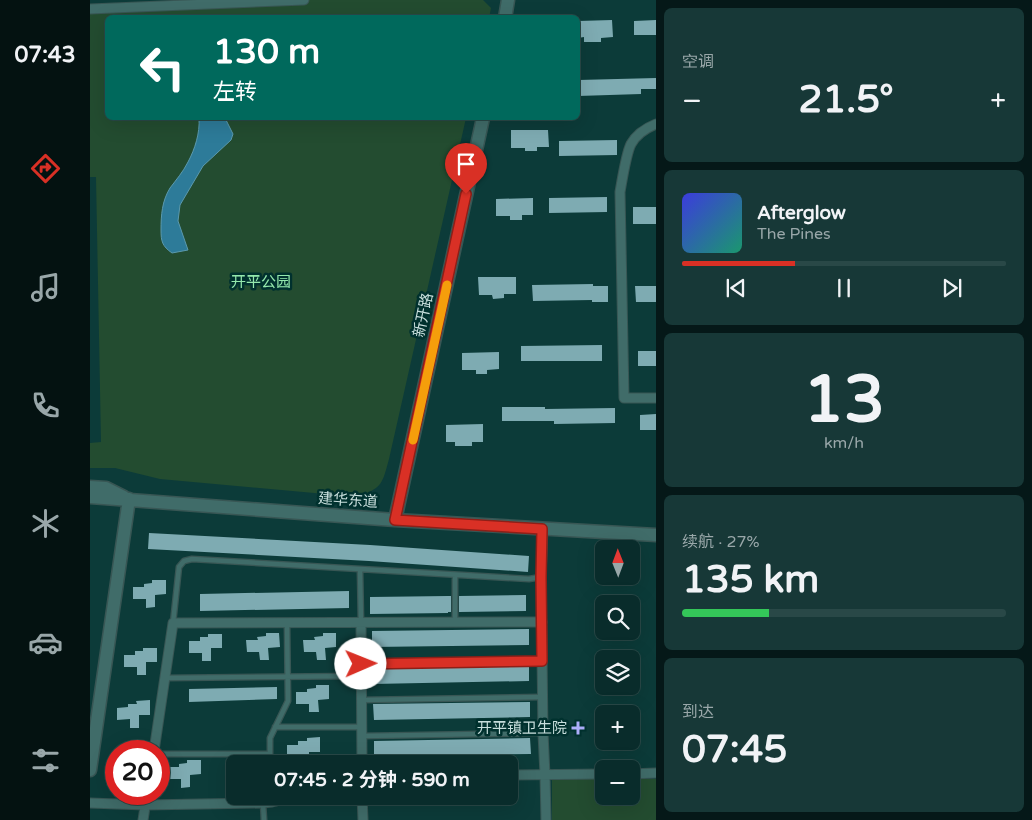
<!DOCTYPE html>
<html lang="zh">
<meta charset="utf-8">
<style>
:root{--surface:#092c2b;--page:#173837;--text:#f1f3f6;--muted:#99a7a9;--line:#294847;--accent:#d93025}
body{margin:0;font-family:"Varela Round","Noto Sans SC",sans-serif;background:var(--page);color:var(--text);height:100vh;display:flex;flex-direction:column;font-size:19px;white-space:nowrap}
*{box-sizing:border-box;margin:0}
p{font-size:16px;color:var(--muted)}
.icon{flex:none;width:28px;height:28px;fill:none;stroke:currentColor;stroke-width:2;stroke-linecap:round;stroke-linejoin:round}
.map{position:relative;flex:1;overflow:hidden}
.drawer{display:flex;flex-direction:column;gap:8px;padding:8px;background:#051818;width:376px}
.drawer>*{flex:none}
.hud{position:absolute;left:15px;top:15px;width:475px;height:105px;border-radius:8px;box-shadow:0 5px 20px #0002,0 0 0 1px var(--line);background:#00695c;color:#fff;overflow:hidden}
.needle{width:32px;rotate:359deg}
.tools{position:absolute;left:505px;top:540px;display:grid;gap:10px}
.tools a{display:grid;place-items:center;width:45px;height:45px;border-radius:8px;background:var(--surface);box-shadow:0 5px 20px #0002,0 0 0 1px var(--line);font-size:25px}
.speed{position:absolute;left:15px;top:740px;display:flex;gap:10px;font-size:25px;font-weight:700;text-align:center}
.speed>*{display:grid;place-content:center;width:65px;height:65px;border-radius:50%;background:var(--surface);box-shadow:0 5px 20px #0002,0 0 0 1px var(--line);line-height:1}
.speed .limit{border:8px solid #d22;background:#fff;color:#111}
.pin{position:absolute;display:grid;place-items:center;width:42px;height:42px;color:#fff;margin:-51px -21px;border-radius:50% 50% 50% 0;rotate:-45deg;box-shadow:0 0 5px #0007}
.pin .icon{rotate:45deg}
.me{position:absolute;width:55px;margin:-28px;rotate:89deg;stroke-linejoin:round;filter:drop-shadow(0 0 4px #0008)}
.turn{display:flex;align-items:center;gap:18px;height:105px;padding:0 25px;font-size:22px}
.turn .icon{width:65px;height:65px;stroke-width:2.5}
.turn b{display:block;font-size:35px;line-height:42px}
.big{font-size:38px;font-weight:700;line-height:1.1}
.drawer .card{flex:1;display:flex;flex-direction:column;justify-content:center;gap:8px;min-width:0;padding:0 18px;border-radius:8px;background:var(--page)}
.drawer .dial{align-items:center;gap:0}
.dial b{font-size:65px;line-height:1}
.song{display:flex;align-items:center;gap:15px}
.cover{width:60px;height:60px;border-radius:8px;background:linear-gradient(135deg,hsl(240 70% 55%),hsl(160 70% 35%))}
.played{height:5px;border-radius:2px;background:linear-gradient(90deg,var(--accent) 35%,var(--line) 35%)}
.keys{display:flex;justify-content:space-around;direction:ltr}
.heat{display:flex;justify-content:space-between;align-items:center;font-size:28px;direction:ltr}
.charge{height:8px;border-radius:4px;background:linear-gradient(90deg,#34c759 27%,var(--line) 0)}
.trip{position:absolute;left:136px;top:755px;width:292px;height:50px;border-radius:8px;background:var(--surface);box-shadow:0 5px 20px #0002,0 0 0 1px var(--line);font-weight:700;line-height:50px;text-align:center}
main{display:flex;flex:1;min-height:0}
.menu{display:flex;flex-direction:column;width:90px;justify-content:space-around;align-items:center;background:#041211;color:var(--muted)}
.menu .icon{width:35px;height:35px}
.menu .current{color:var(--accent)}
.menu b{font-size:22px;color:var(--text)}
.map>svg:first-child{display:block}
.green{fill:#234c30}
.water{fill:#2d7b99;stroke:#5b99ad}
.building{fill:#7eabb2}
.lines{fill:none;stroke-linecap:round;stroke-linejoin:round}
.lane-casing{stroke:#385654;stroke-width:7}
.street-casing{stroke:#385654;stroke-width:11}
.secondary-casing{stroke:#385654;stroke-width:15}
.lane{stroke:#406c69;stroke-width:4.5}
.street{stroke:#406c69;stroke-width:9}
.secondary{stroke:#406c69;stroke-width:12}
.route-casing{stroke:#8d1f18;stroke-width:12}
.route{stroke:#d93025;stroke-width:9}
.slow{stroke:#f59e0b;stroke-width:9}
.poi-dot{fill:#adaffb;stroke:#00312e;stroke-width:2}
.labels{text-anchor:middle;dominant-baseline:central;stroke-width:5;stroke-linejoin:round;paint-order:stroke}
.park-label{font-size:15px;fill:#94e8ac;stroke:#00312e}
.street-label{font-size:15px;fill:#c7dedc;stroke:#00312e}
.poi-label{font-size:15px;fill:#c7dedc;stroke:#00312e;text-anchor:end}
</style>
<main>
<nav class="menu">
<b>07:43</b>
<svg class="icon current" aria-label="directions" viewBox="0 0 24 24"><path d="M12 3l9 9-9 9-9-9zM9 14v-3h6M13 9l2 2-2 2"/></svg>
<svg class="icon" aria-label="music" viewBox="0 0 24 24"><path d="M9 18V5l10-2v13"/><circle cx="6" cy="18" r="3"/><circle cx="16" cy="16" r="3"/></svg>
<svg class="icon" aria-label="phone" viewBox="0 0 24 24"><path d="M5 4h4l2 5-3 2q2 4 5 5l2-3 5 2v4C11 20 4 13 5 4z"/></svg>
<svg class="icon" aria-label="climate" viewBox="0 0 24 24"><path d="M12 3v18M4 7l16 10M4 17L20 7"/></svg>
<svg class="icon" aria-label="car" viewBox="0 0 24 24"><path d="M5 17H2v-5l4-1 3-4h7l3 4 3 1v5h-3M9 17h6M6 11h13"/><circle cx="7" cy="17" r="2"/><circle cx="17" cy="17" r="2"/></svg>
<svg class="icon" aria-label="filters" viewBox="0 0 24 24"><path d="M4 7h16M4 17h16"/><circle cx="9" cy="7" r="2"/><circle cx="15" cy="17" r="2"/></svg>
</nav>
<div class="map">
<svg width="566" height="820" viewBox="0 0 566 820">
<rect width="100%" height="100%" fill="#0c3b39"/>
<path class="green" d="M200 0H393L401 8 399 18H18V118H376L299 459C292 484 293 487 268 497L70 479 25 468H0V443L11 442 6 177H0V10Z
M462 779H514V796H541V779H566V820H462Z"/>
<path class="water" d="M109 118H135L143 134 141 140 113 166 90 205 88 221 98 250 82 253C72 246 71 241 71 230 71 215 72 201 80 188 86 180 93 172 98 162 105 149 110 133 109 118Z"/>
<path class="building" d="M522 20 523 37 511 38V42H494V37L488 38V21Z
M566 20V35H544V21Z
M566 78V89H551V94L488 96V80Z
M421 130H458L459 147H447V151H435V148H421Z
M527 140V155L469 156V141Z
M517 197V212L459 213V198Z
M443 198V215H432V220H420V216H406V199Z
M543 207H566V224H543Z
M388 277H426V294H414V298L403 299 402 295H389Z
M503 284V286H518V302H502V300L443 301 442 285Z
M545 286H566V302H546Z
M512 345V361H431V346Z
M548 351H566V366H548Z
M409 352V369L397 370V374H386V370H372V353Z
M412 407H455V409L525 408V423L464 424V421H412Z
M566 414V430H550V415Z
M393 424V442H382V446H365V442H356V425Z
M59 533 280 545 439 556 438 572 279 561 58 549Z
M62 580H76V594L65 595V607L56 608V599H43V587H54V584L62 583Z
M259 591V608L110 611V594Z
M436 595V611L369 612V596Z
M358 596H361V612H358V613L280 614V597Z
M439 629V645L282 647V631Z
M176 633H189L190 647 178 648 179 660H170L169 652H157L156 640H168L167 637 176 636Z
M233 633H246V647L235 648 236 660H227L226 652H214L213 640H225L224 637 233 636Z
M118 634H132V648H121V661H112V653H99V641H110V637H118Z
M53 648H67V662H56V675H47V667H34V655H45V651H53Z
M439 665V681L283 684V668Z
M226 685H239V699L228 700 229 712H219V704H206V692H217V689L226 688Z
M187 687V699L99 702V689Z
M60 700V715H49V728H40V719L27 720V708L38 707V704H47L46 701Z
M440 702V717L284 720 283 704Z
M230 737V752H219V764H210V757H197V745H208V741H217V738Z
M440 738 441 754 284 756V741Z
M97 760H111V774L100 775V787L91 788V779H78V767H89V764L97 763Z
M135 764H145V779L136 780Z"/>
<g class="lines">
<g class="lane-casing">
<path id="lane" d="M270 570 271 623
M365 575V622
M83 623 89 567 94 561 102 559 439 579 451 577
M271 663 452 661
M75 678 271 676
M272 700 452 697
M185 727H271
M272 736 453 733
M69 754H180
M180 764V738L198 701 197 623
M173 803 174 820"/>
</g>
<g class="street-casing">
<path id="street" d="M0 9 214 0
M566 124C556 128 546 135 541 144 536 154 532 181 530 192L534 398H566
M453 529 451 577 453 733 455 775 456 820
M271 623 272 764
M64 751 83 623 452 622
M541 774 566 773
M420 775 514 774
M272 796 273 820
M0 803 55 805 173 803 182 802 208 796
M53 820 57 794"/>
</g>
<g class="secondary-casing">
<path id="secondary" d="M415 18 418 0
M0 487 16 488 34 497
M0 497 305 520 566 535
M305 520 393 118
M0 770 39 499"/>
</g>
<use href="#lane" class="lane"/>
<use href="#street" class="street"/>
<use href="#secondary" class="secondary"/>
</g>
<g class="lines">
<g class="route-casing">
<path id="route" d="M271 664 452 661 451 577 452 529 305 520 376 194"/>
</g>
<use href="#route" class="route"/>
<path class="slow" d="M323 440 357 285"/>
</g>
<path class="poi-dot" d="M485.5 720.5h5v5h5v5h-5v5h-5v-5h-5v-5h5z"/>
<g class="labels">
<g class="park-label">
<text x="171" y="282">开平公园</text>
</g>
<g class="street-label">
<text transform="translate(333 315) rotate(-78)">新开路</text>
<text transform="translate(258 500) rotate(4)">建华东道</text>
</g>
<g class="poi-label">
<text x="477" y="728">开平镇卫生院</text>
</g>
</g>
</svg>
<div class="tools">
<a><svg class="needle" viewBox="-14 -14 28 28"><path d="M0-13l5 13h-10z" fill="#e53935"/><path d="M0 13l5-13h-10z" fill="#99a7a9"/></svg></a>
<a><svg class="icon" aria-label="search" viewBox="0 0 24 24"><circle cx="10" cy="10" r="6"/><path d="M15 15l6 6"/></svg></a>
<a><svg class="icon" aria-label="layers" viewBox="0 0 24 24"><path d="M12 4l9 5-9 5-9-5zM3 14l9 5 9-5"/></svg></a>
<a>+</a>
<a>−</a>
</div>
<div class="speed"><div class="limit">20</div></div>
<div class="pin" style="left:376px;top:194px;background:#d93025"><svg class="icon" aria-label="arrive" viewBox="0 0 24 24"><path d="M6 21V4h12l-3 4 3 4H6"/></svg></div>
<svg class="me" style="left:271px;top:664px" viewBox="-20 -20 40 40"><circle r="19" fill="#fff"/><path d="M0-13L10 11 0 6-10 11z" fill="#d93025"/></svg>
<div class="trip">07:45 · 2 分钟 · 590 m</div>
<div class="hud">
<div class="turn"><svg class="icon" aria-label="left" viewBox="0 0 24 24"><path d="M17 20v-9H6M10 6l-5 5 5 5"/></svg><div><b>130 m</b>左转</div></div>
</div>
</div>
<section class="drawer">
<div class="card"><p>空调</p>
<div class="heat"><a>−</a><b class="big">21.5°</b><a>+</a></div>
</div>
<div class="card">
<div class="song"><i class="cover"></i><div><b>Afterglow</b><p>The Pines</p></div></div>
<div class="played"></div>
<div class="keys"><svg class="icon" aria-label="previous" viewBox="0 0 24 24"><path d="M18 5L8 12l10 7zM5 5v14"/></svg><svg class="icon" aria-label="pause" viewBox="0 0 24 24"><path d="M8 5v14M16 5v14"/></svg><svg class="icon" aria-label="next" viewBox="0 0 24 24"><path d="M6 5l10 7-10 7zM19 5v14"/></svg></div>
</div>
<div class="card dial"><b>13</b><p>km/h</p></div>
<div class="card"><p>续航 · 27%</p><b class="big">135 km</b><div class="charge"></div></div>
<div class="card"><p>到达</p><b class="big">07:45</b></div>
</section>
</main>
